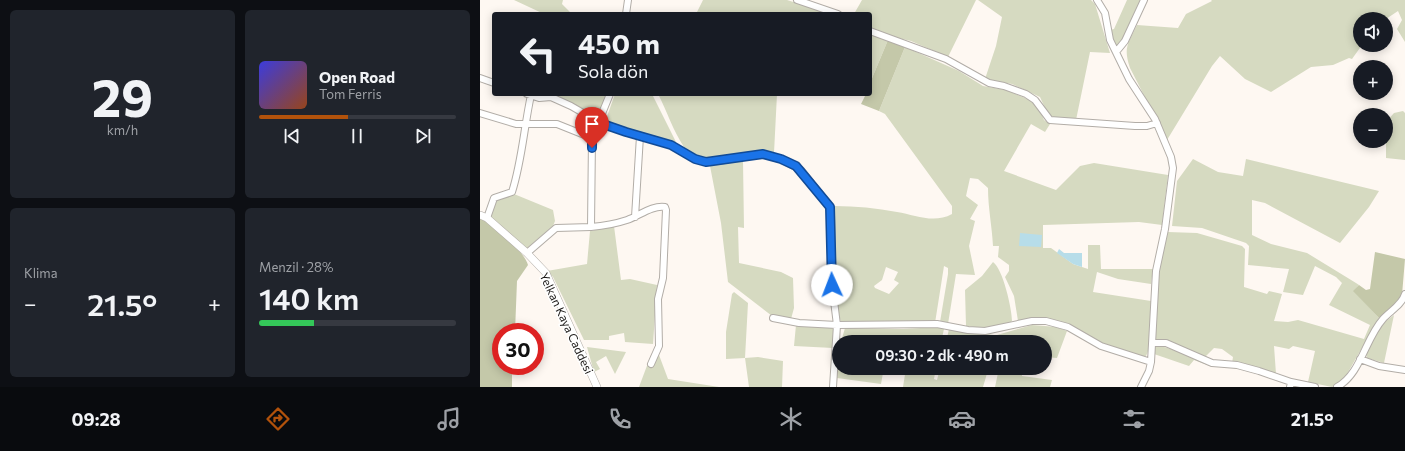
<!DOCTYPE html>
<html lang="tr">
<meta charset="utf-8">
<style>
:root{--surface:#171b24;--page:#20242c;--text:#f1f3f6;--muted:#9ea1a6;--line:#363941;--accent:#b2520b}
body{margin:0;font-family:Commissioner,sans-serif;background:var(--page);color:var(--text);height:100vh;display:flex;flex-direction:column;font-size:15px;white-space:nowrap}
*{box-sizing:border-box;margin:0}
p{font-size:13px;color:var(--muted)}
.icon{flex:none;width:22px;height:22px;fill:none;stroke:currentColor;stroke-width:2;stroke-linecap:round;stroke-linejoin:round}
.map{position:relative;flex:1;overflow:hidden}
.panel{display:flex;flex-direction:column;gap:10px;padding:10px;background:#0d0f14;width:480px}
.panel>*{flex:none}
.top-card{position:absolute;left:12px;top:12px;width:380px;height:84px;border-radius:4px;box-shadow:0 2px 10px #0003;background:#171b24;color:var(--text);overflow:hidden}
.buttons{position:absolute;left:873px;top:12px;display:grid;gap:8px}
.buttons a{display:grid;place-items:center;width:40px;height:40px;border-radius:50%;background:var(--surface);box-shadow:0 2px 10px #0003;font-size:20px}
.speed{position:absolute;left:12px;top:323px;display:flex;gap:8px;font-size:20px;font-weight:700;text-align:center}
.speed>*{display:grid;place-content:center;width:52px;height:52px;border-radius:50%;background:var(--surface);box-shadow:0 2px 10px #0003;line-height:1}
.speed .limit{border:6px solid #d22;background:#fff;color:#111}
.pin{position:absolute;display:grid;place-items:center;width:34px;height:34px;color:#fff;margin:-41px -17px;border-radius:50% 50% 50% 0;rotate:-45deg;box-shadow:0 0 4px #0007}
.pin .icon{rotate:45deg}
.me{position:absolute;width:44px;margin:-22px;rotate:358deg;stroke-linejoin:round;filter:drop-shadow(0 0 3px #0008)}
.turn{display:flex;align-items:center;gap:14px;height:84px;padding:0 20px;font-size:18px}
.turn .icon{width:52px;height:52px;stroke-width:2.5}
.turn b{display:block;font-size:28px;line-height:34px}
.big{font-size:30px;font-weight:600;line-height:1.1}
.panel .widget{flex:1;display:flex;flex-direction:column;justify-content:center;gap:6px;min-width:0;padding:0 14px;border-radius:6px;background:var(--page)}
.panel .dial{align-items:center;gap:0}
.dial b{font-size:52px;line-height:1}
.song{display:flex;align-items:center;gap:12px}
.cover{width:48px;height:48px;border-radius:6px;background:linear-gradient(135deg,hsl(240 70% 55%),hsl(20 70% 35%))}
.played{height:4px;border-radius:2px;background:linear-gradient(90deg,var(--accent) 45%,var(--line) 45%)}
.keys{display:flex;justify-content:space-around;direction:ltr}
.heat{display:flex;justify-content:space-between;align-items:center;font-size:22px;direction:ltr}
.charge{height:6px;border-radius:3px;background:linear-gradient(90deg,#34c759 28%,var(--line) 0)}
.panel .tiles{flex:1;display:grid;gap:10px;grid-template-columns:repeat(2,1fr)}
.trip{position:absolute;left:352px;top:335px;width:220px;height:40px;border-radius:20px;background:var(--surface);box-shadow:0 2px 10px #0003;font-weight:600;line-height:40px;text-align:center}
.tabs{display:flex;height:64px;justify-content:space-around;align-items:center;background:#090b0e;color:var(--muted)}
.tabs .icon{width:28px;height:28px}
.tabs .active{color:var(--accent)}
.tabs b{font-size:18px;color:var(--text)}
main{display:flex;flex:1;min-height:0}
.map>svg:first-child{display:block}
.green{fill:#d6dac1;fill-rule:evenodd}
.forest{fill:#c4c8a9}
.water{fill:#b7dde9}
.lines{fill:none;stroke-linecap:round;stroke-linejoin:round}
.minor-casing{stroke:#b2ada7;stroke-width:8}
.tertiary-casing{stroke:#b2ada7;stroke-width:8}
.minor{stroke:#fff;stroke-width:6}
.tertiary{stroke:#fff;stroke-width:7}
.route-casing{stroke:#114b97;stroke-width:10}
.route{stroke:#1a73e8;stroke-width:7}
.labels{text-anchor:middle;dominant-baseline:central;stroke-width:3;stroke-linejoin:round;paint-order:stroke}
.street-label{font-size:12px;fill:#1d1b19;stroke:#fff}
</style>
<main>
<section class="panel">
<div class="tiles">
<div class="widget dial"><b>29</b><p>km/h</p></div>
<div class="widget">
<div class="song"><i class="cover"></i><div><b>Open Road</b><p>Tom Ferris</p></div></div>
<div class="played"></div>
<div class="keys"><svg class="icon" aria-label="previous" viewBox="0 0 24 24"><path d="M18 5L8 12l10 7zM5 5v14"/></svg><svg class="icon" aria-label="pause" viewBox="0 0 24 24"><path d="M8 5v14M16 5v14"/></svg><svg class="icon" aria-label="next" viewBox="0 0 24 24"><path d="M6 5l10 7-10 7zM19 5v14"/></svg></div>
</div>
<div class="widget"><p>Klima</p>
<div class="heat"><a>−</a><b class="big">21.5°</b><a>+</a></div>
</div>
<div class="widget"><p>Menzil · 28%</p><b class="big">140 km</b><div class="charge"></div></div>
</div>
</section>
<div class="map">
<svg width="925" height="387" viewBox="0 0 925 387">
<rect width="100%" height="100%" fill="#fef8f2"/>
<path class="green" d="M34 0H83L82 4 92 14H64Z
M223 0H307L342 11 340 14H216Z
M382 0H496L468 57 431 41 405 35 390 28V14H374Z
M498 0H611L615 4 630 53 610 52 596 120C571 118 571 121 560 97L532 84 505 79 516 46 522 17Z
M647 0H661L643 40 636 48 630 30 634 29Z
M731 0H925V42L917 29 922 20 918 11 906 19H880V45H882L872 59 869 58 853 65 831 67 791 92 765 79 740 56 732 66 687 140 650 68C643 47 648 44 657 25L698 28 706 14 732 1Z
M390 35 408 40 390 83Z
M425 47 479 71 503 86 526 90 557 103 564 120 570 124 565 132 551 124 524 171 576 190 600 166 614 163 688 175 682 225 659 222 563 225V248H571L593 264 608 269V245H620L621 269H673L671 284 638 279 617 272 613 292 671 301C670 316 673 344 666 356L660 357 623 344 590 326 538 321 534 296 525 277 529 271V265L518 257 519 246H513C512 226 508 208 508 188L498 179 490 178 486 196 498 205 490 219 495 221 489 246 495 275 476 274 468 324 460 322 468 274V268L464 266 455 323H361L355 298V206C375 206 397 208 417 212 435 215 454 224 472 214V206L405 114 399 111ZM406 267 418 272 414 280 419 283 409 294 395 288 394 286 402 280Z
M74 94H126L118 117Z
M135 94H172L196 142 193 144 125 122Z
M178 94H297L294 153C270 149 219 171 204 147 193 131 187 111 178 94Z
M923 111 925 113V160L906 158V122L914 113Z
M713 159 738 172 763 176 766 159 899 191 889 207 860 243 785 203 772 200V235L791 244 827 253 876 283 879 285 874 291 899 318 863 381 852 387 828 382 835 351 813 346 809 349 794 346 796 374 752 363 753 357 742 349 734 348 725 357 686 340 675 339 678 272 688 232 717 233 762 246 765 249 764 287 787 294 789 291 802 294 794 321 808 322 818 320 884 339 890 325 849 305 862 283 856 277 835 266 823 295 803 292 809 269 768 265 769 246 766 243 722 228 692 226 697 181Z
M263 161 264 228 258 227 259 263 301 272 313 278 314 308 311 319 292 316 248 282 241 223 230 166Z
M34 194 73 210 75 221 73 226 46 249 9 218 16 200Z
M134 226 141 280 150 279 177 285 173 344 145 342 144 333 129 336V340H104L73 277 67 271 107 264 110 231Z
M513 262C523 269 532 309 532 321 519 332 501 328 486 326L485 290 502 276Z
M254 292 268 303 265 358 278 357 303 361 302 387H314H269L265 358 246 359V332L252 294Z
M914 315 904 363 887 358 886 354 901 325Z
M316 325 352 327 354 331 353 348 314 346Z
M552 325 577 327 587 331 577 358 565 357V342H516L517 335Z
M459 327 464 329 461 342H384L373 339 370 342H361L365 328 423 329Z
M469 329 514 335 513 342H466Z
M678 345 715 357 730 366 714 360 709 366 674 354 675 346Z
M107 347 146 352 135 374 126 356 116 362 120 369 114 372Z
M176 347 188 379 239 387H159L171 355Z
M358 361 359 368H376L403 373 401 384 357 378Z
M426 368H456L454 379 457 380 460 368H525V371L542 374V376L572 380 570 387H515L518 373 508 370 503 387H423Z"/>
<path class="forest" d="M408 40 425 47 399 111 381 104 386 94H390V83Z
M0 218C13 223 44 251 48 265L37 281 35 332H21V366H32V387H0Z
M895 252 925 259 922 295 917 303 899 318 873 291 879 285 886 290 890 289Z"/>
<path class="water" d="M540 233 562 235 561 247 539 246Z
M579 249 584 253H602V267L593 264 577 253Z"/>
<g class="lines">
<g class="minor-casing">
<path id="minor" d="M317 0 358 14
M617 0 625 13 630 40 649 79 675 119 691 157 693 168 685 229 676 271 671 362 669 371 661 387
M146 14 148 0
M390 31 466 59 509 83 524 86 546 94 555 100 570 120 655 126H667L677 123
M636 52 645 41 664 0
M0 78 14 83
M47 94 59 98 71 97 91 106 122 124 191 145 215 159 226 162 238 161 283 154 301 159 321 170 348 204 351 214 352 285 357 325 353 387
M0 113 36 124H77L112 138
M155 217 160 136
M7 218 14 198 32 192C42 161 44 127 51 95
M111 227C123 226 135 224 147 220 159 216 172 205 185 207L186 210 183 278 178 299 179 346 171 364
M47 253 76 228 111 227 112 138 130 94
M293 318 319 323 357 325 457 324 488 330 505 331 552 321H566L588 327 621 346 671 362
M673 343H686L732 363 757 365 779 371 811 382
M880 359 899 366 925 370
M810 387 811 382 835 387
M857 387C881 374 885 339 903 319 910 311 922 305 925 294"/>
</g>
<g class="tertiary-casing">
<path id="tertiary" d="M0 215 7 218 47 253 66 273 117 387"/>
</g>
<use href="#minor" class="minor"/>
<use href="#tertiary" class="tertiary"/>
</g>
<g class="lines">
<g class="route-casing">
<path id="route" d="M112 148V138L120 123 146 132 191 145 215 159 226 162 283 154 301 159 316 166 350 207 352 285"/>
</g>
<use href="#route" class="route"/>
</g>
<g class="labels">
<g class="street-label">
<text transform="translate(87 323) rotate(65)">Yelkan Kaya Caddesi</text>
</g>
</g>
</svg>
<div class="buttons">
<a><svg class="icon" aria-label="sound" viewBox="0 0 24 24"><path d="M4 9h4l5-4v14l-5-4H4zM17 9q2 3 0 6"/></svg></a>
<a>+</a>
<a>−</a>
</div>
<div class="speed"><div class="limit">30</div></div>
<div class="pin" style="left:112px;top:148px;background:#d93025"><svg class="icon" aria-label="arrive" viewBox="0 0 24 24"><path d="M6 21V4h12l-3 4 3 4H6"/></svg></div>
<svg class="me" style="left:352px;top:285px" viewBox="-20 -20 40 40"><circle r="19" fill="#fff"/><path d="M0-13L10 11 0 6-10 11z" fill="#1a73e8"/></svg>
<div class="trip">09:30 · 2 dk · 490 m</div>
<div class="top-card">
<div class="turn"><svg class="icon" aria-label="left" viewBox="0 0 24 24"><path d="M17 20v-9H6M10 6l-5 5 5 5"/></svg><div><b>450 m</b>Sola dön</div></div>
</div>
</div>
</main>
<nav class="tabs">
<b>09:28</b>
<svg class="icon active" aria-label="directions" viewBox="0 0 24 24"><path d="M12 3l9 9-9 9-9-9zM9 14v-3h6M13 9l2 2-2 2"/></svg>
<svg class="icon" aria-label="music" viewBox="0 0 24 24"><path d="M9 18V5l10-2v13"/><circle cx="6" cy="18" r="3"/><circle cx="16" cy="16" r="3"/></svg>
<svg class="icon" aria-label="phone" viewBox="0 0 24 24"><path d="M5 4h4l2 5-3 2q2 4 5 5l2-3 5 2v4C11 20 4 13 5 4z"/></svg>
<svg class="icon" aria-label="climate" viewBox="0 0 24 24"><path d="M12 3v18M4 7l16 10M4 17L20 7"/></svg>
<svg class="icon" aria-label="car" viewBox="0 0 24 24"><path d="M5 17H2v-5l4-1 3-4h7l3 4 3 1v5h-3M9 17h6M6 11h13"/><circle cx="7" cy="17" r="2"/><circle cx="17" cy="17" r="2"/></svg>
<svg class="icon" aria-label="filters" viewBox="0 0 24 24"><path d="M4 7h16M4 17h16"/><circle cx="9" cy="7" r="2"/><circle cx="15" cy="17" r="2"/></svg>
<b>21.5°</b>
</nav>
